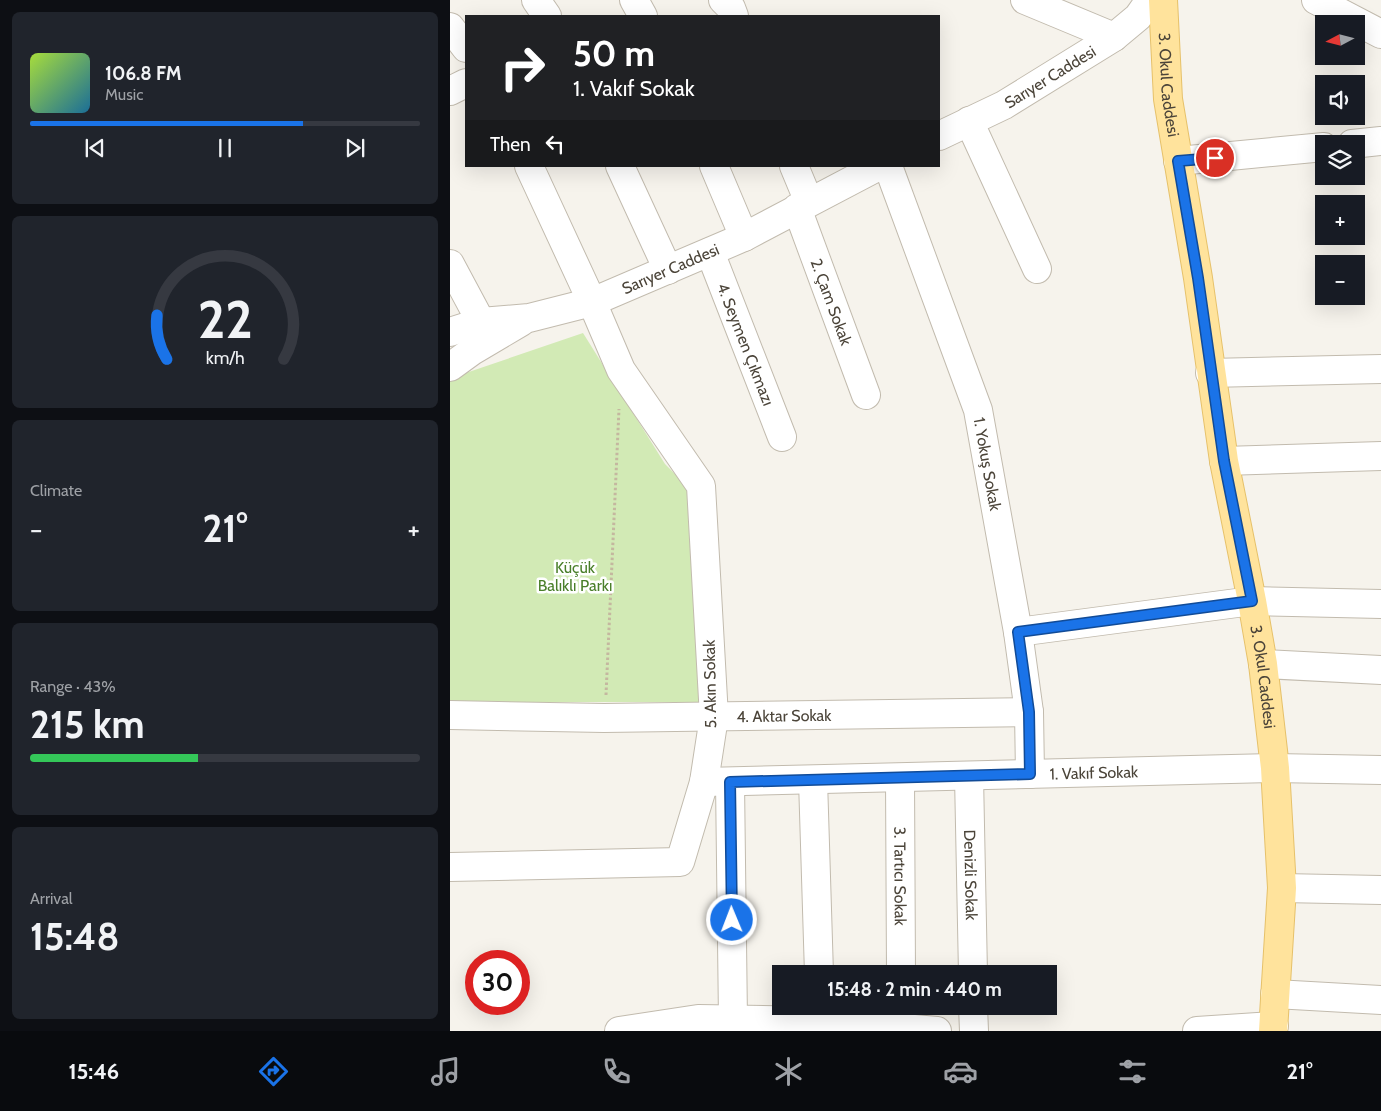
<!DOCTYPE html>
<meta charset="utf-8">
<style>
:root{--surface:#171b24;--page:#20242c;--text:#f1f3f6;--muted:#9ea1a6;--line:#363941;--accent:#1a73e8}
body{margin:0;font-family:Cabin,sans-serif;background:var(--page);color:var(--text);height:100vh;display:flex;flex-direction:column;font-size:19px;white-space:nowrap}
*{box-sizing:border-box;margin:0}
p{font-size:16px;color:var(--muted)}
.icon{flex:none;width:28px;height:28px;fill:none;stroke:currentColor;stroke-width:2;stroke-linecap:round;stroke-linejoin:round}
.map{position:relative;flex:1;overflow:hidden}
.side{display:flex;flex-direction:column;gap:12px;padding:12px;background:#0d0f14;width:450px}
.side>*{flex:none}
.hud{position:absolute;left:15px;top:15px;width:475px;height:152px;border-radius:0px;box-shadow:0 5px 20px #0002;background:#202124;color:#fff;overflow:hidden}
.needle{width:32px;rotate:263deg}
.controls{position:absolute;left:865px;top:15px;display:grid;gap:10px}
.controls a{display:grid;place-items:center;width:50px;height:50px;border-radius:0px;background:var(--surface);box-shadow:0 5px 20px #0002;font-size:25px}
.speed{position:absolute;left:15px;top:950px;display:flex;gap:10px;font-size:25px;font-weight:700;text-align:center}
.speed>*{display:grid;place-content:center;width:65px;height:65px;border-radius:50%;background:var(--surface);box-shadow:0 5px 20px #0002;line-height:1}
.speed .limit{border:8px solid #d22;background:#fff;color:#111}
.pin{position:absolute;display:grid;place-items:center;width:42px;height:42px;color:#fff;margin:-21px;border:2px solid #fff;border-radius:50%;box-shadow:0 1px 5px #0007}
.me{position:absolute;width:55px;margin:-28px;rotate:359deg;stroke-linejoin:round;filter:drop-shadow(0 0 4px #0008)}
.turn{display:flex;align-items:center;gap:18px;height:105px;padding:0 25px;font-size:22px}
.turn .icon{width:65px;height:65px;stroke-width:2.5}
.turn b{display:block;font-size:35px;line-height:42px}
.then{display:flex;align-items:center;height:48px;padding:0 25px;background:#0003;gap:10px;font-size:19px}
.big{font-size:38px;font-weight:800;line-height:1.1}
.side .card{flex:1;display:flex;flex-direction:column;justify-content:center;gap:8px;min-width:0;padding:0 18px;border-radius:8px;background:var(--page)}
.side .dial{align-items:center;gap:0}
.dial svg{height:130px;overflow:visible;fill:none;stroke:var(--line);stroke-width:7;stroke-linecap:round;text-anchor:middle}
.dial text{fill:var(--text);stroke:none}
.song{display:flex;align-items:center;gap:15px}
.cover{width:60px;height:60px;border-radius:8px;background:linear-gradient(135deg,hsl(80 70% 55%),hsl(200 70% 35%))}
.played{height:5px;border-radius:2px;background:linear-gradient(90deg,var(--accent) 70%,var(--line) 70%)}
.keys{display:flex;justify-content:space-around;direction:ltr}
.heat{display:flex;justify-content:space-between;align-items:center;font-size:28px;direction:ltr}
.charge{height:8px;border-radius:4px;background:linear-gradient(90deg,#34c759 43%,var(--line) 0)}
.trip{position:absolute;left:322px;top:965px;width:285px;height:50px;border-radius:0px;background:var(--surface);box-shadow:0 5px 20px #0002;font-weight:800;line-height:50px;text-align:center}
.menu{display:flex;height:80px;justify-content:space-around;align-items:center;background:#090b0e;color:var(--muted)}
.menu .icon{width:35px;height:35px}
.menu .on{color:var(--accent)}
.menu b{font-size:22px;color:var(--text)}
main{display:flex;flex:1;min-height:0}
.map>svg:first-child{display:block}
.green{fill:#d2eab5}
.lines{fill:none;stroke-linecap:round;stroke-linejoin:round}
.minor-casing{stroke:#c2bbae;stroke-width:30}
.major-casing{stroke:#e6c16a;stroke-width:30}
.path{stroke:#c4b79f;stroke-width:3;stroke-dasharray:2.5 2.5;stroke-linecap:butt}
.minor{stroke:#fff;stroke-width:28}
.major{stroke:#ffe39c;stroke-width:28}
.route-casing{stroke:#114b97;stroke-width:12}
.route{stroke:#1a73e8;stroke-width:9}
.labels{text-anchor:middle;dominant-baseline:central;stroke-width:5;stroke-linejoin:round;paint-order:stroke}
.street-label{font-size:16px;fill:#4b4439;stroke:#fff}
.park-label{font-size:16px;fill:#4a7f2a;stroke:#fff}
</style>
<main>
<section class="side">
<div class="card">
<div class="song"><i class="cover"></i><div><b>106.8 FM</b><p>Music</p></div></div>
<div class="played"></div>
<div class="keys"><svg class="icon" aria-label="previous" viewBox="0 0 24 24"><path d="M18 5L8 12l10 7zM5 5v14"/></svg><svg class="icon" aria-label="pause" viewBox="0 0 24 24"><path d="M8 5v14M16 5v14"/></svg><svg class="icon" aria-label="next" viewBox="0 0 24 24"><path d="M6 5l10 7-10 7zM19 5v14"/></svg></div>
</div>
<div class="card dial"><svg viewBox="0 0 100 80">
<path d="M14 69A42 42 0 1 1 86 69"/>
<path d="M14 69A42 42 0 0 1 8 42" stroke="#1a73e8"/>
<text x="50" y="56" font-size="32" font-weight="700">22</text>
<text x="50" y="72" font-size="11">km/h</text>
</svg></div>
<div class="card"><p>Climate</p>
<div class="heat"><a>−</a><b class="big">21°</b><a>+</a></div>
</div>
<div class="card"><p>Range · 43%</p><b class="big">215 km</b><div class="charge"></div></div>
<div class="card"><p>Arrival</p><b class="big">15:48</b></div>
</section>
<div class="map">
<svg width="931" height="1031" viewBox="0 0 931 1031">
<rect width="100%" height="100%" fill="#f6f3ec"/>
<path class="green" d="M133 333 215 464 244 493 261 702H0V381L4 377Z"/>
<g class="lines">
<g class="minor-casing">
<g id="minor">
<path d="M86 0 97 16"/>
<path d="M184 0 193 16"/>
<path d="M273 0 281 8 284 16"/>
<path d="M575 0 664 37"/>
<path d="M866 0 931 34"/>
<path d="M0 27 16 48"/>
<path d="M0 91 16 83"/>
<path d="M519 121 587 269"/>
<path id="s1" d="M489 136 554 105 664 37 688 17 700 0"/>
<path d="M902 144 931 141"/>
<path d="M728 161 874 147"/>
<path d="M170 166 218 270"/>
<path d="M264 166 294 237"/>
<path d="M344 166 359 202"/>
<path id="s2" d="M438 166 528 410 568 632 579 712 580 774"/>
<path id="s3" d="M347 208 416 395"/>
<path id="s4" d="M260 252 332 437"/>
<path d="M0 264 31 322"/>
<path id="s5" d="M0 332 31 322 79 318 142 302 294 237 429 166"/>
<path d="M0 367 22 351 71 322"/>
<path d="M760 373 931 369"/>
<path d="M774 461 931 456"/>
<path d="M568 632 802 601 931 604"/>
<path d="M813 664 931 670"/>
<path id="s6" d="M0 715 154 718 579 712"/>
<path id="s7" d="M519 776 523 974"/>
<path id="s8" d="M450 778 451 974"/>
<path d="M363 780 369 974"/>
<path id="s9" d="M254 782 825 768 931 770"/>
<path d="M280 782 283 1020"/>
<path d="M0 867 230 862 254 782 264 717 251 486 171 370 142 302 79 166"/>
<path d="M832 888 931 890"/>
<path d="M825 994 931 1000"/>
<path d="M523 1006 524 1031"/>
<path d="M169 1031 248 1019 371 1021 487 1031"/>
<path d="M747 1031 824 1026"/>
</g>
</g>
<g class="major-casing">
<g id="major">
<path id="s10" d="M713 0 718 99 748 278 774 461 802 601 813 664 825 768 832 888 823 1031"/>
</g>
</g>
<path class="path" d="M156 695 169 409"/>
<use href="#minor" class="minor"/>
<use href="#major" class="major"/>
</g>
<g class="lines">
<g class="route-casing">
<path id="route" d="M282 920 280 782 580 774 579 712 568 632 802 601 774 461 748 278 728 161 765 158"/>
</g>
<use href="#route" class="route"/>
</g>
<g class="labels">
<g class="street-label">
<text stroke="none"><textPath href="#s1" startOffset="126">Sarıyer Caddesi</textPath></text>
<text stroke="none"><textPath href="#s10" startOffset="85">3. Okul Caddesi</textPath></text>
<text stroke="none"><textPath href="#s5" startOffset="231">Sarıyer Caddesi</textPath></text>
<text stroke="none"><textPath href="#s3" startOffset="100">2. Çam Sokak</textPath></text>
<text stroke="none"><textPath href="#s4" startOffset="99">4. Seymen Çıkmazı</textPath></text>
<text stroke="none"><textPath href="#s2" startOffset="315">1. Yokuş Sokak</textPath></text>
<text stroke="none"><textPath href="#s10" startOffset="685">3. Okul Caddesi</textPath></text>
<text transform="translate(260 684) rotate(-91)">5. Akın Sokak</text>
<text stroke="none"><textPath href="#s6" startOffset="334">4. Aktar Sokak</textPath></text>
<text stroke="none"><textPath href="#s9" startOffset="390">1. Vakıf Sokak</textPath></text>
<text stroke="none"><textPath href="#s7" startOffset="99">Denizli Sokak</textPath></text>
<text stroke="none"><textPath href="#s8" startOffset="98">3. Tartıcı Sokak</textPath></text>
</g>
<g class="park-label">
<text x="125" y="567">Küçük<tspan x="125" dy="18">Balıklı Parkı</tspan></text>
</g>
</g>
</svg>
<div class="controls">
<a><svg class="needle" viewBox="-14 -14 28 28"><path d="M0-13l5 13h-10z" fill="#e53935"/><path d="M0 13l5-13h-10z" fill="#9ea1a6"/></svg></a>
<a><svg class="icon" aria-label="sound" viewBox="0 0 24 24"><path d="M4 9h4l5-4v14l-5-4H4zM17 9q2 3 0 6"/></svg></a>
<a><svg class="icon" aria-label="layers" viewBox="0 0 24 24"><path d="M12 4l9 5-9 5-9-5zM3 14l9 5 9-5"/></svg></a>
<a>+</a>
<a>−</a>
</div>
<div class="speed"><div class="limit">30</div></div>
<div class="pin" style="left:765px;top:158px;background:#d93025"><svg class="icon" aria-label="arrive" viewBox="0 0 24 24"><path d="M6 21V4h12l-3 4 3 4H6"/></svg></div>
<svg class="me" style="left:282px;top:920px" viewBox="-20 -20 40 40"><circle r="17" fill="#1a73e8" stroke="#fff" stroke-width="3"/><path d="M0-11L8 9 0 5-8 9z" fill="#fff"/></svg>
<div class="trip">15:48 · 2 min · 440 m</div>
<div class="hud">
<div class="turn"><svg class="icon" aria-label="right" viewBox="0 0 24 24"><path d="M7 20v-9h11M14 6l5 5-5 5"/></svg><div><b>50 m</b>1. Vakıf Sokak</div></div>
<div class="then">Then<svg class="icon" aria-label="left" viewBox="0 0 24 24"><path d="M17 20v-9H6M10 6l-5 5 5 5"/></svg></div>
</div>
</div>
</main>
<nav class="menu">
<b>15:46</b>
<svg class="icon on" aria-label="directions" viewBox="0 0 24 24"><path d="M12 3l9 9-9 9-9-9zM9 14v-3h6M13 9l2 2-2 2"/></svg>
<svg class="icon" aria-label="music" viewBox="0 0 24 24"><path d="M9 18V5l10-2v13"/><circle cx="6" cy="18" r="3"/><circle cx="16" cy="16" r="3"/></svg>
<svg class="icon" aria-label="phone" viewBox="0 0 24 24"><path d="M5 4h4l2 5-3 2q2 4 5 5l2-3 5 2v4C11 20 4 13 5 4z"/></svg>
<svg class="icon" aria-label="climate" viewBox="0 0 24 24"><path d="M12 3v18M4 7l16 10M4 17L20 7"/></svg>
<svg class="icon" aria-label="car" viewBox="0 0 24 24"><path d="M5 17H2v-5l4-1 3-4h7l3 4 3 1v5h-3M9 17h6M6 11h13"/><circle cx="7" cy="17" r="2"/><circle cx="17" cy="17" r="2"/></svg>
<svg class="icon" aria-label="filters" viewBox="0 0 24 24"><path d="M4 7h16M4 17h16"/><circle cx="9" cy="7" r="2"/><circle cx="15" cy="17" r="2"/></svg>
<b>21°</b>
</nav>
